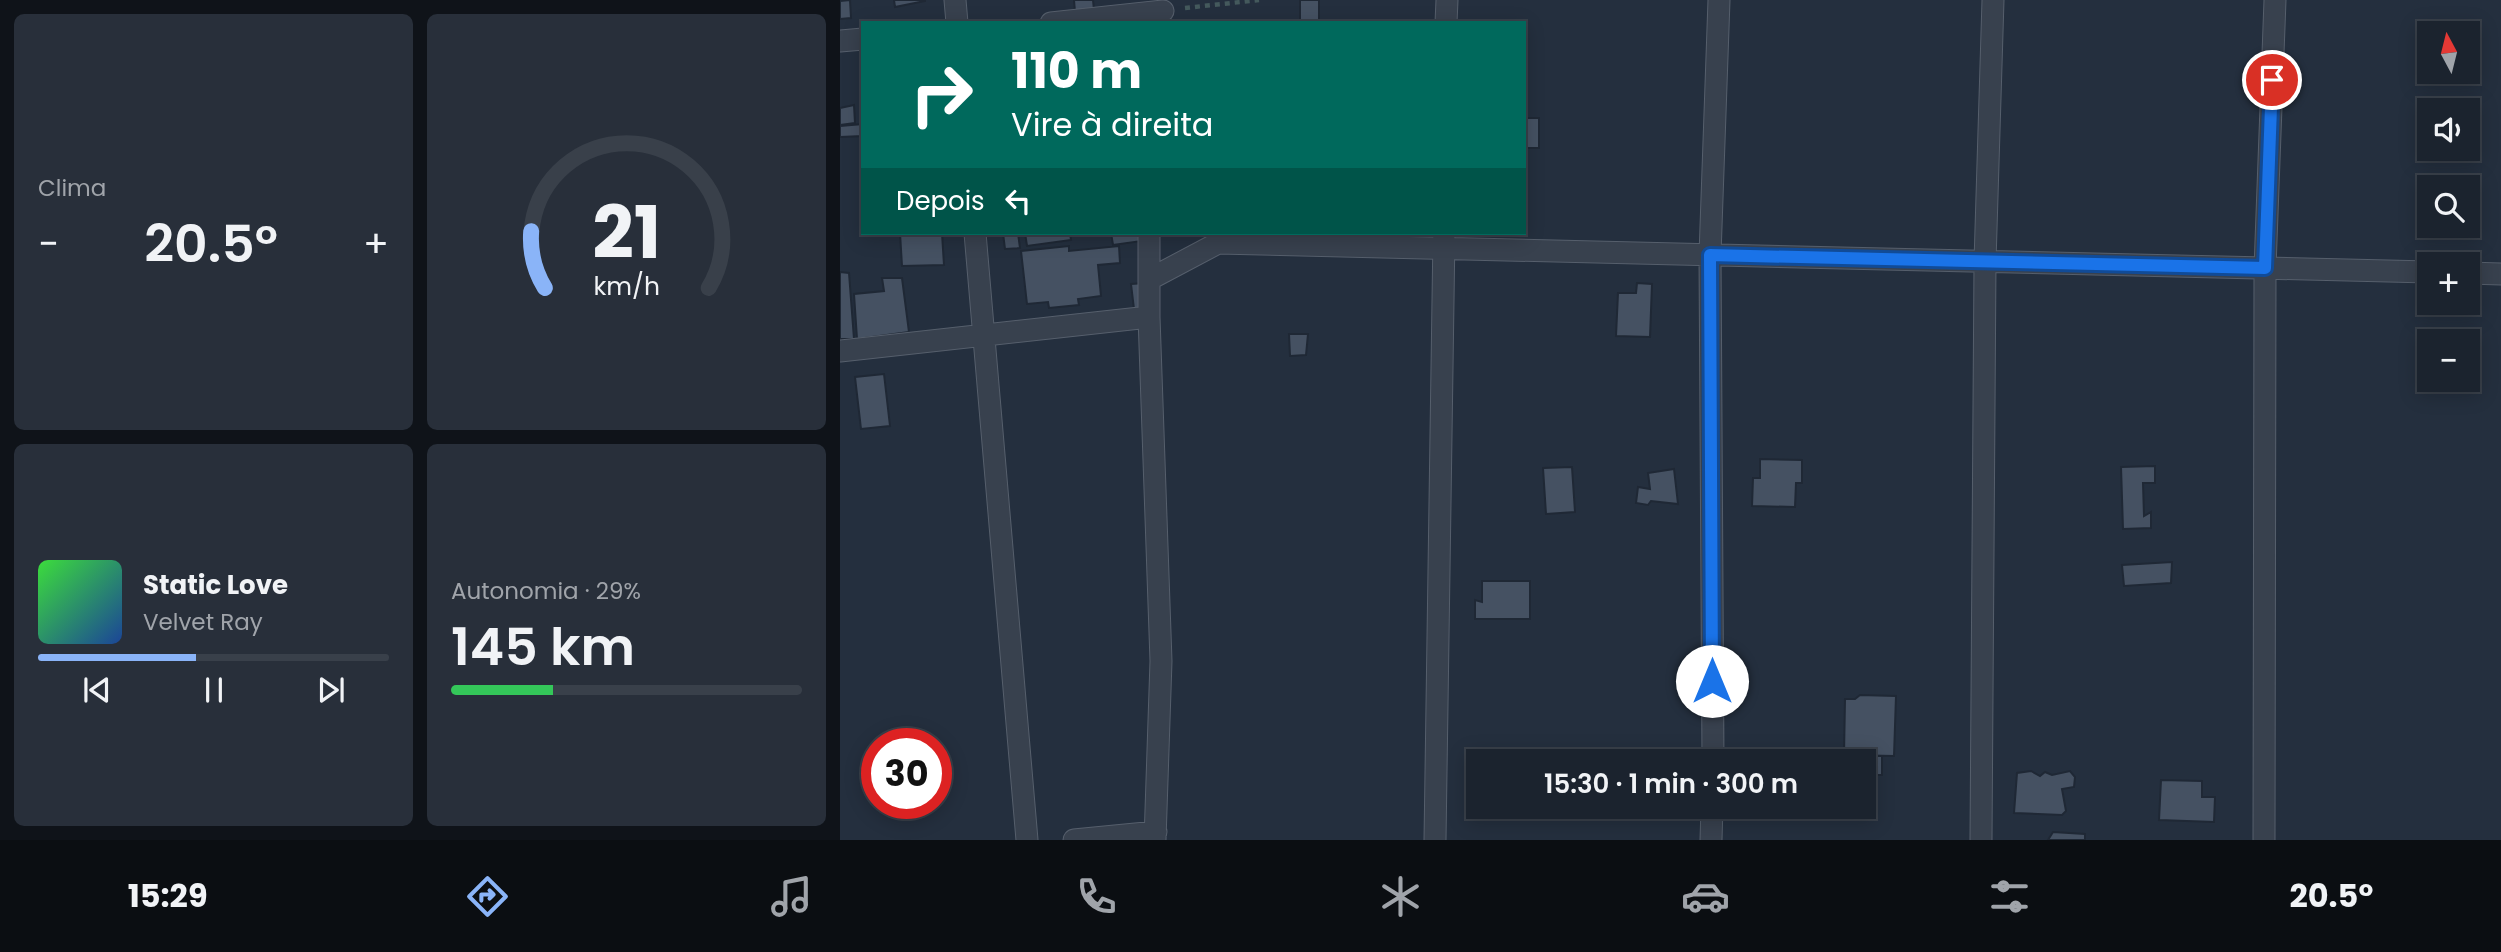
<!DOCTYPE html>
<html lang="pt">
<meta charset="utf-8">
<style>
:root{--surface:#1b232e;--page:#282f3a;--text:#f1f3f6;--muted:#a0a4aa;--line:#39404a;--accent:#8ab4f8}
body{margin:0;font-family:Poppins,sans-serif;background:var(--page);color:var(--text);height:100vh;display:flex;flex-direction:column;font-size:26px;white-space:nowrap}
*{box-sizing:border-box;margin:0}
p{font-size:23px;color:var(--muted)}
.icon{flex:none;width:38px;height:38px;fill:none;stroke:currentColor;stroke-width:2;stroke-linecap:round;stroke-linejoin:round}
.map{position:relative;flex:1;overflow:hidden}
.panel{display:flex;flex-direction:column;gap:14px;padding:14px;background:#0f1319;width:840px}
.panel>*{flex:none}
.hud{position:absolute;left:21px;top:21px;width:665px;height:214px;border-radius:0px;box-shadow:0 4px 18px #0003,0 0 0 2px var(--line);background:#00695c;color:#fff;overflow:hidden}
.needle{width:46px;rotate:353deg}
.fabs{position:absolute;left:1577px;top:21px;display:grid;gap:14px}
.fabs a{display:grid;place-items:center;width:63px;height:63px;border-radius:0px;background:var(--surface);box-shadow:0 4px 18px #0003,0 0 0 2px var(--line);font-size:35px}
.speed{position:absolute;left:21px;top:728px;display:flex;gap:14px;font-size:35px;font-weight:700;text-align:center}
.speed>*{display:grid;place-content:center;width:91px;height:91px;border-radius:50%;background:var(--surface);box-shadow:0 4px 18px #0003,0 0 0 2px var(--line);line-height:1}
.speed .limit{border:10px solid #d22;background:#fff;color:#111}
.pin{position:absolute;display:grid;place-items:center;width:60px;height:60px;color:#fff;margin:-30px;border:4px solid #fff;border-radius:50%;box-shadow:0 2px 7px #0007}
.me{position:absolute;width:77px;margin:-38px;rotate:0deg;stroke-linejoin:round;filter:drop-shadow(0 0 5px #0008)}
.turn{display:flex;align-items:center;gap:24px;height:147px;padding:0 35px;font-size:32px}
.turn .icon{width:91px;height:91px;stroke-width:2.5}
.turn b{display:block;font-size:49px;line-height:60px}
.then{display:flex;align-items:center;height:66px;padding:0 35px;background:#0003;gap:14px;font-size:26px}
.big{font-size:52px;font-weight:600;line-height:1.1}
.panel .card{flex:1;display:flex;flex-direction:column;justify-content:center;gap:10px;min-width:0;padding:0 24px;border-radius:10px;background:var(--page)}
.panel .dial{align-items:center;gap:0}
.dial svg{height:182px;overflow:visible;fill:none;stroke:var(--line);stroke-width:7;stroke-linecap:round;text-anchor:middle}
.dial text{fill:var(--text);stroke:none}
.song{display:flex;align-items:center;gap:21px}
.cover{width:84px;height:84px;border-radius:10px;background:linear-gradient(135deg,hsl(120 70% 55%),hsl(220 70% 35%))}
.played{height:7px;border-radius:4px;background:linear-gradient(90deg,var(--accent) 45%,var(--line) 45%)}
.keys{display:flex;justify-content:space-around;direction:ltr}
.heat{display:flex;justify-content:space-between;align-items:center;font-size:38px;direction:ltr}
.charge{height:10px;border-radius:5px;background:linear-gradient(90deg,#34c759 29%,var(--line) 0)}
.panel .tiles{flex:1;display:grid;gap:14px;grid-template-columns:repeat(2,1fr)}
.trip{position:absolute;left:626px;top:749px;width:410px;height:70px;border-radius:0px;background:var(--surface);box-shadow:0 4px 18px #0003,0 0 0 2px var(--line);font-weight:600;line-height:70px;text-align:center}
.dock{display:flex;height:112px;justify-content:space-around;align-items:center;background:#0b0e12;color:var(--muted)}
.dock .icon{width:49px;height:49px}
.dock .selected{color:var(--accent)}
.dock b{font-size:32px;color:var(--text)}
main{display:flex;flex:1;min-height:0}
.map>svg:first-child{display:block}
.building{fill:#455162;stroke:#1f2835;stroke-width:2}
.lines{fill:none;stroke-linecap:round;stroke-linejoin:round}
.minor-casing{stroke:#565f6c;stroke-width:23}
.path{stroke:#44595c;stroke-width:4.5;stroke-dasharray:5 5;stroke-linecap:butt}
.minor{stroke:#38414e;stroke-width:21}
.route-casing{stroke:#114b97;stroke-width:18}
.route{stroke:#1a73e8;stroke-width:12}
</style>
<main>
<section class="panel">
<div class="tiles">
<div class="card"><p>Clima</p>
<div class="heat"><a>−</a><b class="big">20.5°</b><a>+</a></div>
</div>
<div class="card dial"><svg viewBox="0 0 100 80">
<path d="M14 69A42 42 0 1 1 86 69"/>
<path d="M14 69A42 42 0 0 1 8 44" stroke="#8ab4f8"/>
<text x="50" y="56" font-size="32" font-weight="700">21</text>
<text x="50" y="72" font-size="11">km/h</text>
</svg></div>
<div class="card">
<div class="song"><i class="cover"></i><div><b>Static Love</b><p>Velvet Ray</p></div></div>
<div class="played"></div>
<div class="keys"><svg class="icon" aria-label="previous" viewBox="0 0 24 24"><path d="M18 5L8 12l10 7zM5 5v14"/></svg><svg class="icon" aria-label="pause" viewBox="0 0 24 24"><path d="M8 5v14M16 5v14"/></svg><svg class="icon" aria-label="next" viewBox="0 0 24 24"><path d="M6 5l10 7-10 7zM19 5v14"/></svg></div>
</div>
<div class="card"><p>Autonomia · 29%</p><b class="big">145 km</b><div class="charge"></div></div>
</div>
</section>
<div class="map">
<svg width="1661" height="840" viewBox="0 0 1661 840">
<rect width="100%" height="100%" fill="#242f3e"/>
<path class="building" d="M10 0 11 18 0 19V1Z
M54 0H85V1L55 7Z
M234 0H253L254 10 235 12Z
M460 0H479V23H460Z
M14 105 15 123 0 125V108Z
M684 118H699V148H684Z
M23 124V136L0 137V126Z
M60 233H102L104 265 62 266Z
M163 233H178L180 248 165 249Z
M185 233H230L231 240 187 246Z
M271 233H309V240L273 245Z
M229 246V251L279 246 280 263 258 265 261 296 238 299 239 305 209 308 208 302 187 304 181 251Z
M0 272 9 273 14 339H0Z
M42 278H62L69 332 17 339 14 294 44 291Z
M305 283 308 307 294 309 291 284Z
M797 283 812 284 810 337 776 336 778 293H796Z
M449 334H468L466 355 450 356Z
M44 374 50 426 21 429 15 377Z
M920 459 962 460V483H956L955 507 912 506 913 478H920Z
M1315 466V483H1303L1304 516 1311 512V528L1283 529 1281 467Z
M732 467 735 512 706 514 703 468Z
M834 469 838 504 811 501 808 505 796 503 798 487 810 489 808 473Z
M1332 562 1331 583 1284 586 1282 565Z
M642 581H690V619H635V600L642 602Z
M1020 695 1056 696 1054 756 1004 755 1005 699H1015Z
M1004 756H1042V775H1024V761H1004Z
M1191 771 1200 776 1205 772 1212 775 1230 771 1235 777 1234 787 1222 789 1226 811 1222 815 1174 813 1177 773Z
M1321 780 1362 781V797H1375L1374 822 1319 820Z
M1213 832 1245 834V840H1208Z"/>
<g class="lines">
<g class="minor-casing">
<path id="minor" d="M115 0 117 23
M211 23 323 11
M606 23 607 0
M0 41 23 39
M135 233 187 840
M309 233V317L321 661 315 840
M1628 273 1661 274
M310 279 378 243 1589 272
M0 351 309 317
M873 761 870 255 879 0
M234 840 316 832
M595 840 604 233
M871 840 872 807
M1141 840 1145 262 1153 0
M1424 840 1425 268 1435 0"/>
</g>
<path class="path" d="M345 8 419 0"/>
<use href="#minor" class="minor"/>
</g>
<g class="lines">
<g class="route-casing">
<path id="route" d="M872 681 870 255 1425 268 1432 80"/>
</g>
<use href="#route" class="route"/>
</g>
</svg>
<div class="fabs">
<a><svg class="needle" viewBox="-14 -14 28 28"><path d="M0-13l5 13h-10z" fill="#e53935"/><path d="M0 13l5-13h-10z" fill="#a0a4aa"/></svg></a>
<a><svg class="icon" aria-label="sound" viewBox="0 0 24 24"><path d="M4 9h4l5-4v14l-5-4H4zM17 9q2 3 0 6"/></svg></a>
<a><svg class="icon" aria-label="search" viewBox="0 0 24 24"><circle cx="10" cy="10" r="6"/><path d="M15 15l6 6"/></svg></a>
<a>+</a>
<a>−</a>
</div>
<div class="speed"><div class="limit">30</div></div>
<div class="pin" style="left:1432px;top:80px;background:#d93025"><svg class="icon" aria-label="arrive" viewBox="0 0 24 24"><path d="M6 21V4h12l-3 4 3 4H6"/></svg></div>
<svg class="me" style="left:872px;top:681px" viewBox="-20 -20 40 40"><circle r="19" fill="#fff"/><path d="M0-13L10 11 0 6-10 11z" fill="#1a73e8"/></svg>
<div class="trip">15:30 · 1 min · 300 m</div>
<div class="hud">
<div class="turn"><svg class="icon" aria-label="right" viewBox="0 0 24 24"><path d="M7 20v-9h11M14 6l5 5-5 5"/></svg><div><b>110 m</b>Vire à direita</div></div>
<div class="then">Depois<svg class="icon" aria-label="left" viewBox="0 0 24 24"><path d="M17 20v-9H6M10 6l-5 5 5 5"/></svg></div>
</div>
</div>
</main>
<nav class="dock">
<b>15:29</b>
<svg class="icon selected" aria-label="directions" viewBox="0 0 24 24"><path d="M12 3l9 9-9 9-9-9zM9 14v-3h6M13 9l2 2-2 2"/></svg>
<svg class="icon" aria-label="music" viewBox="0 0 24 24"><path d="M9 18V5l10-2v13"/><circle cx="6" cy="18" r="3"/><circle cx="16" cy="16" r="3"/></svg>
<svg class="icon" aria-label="phone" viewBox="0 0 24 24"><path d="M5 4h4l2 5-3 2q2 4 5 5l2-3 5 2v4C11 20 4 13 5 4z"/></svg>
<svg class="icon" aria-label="climate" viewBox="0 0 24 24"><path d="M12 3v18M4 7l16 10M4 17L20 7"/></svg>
<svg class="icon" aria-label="car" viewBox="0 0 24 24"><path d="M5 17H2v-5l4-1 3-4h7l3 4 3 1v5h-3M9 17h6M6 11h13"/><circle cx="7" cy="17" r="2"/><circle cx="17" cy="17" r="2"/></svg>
<svg class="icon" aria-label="filters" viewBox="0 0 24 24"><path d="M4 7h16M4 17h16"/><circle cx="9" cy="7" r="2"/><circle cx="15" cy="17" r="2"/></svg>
<b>20.5°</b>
</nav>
